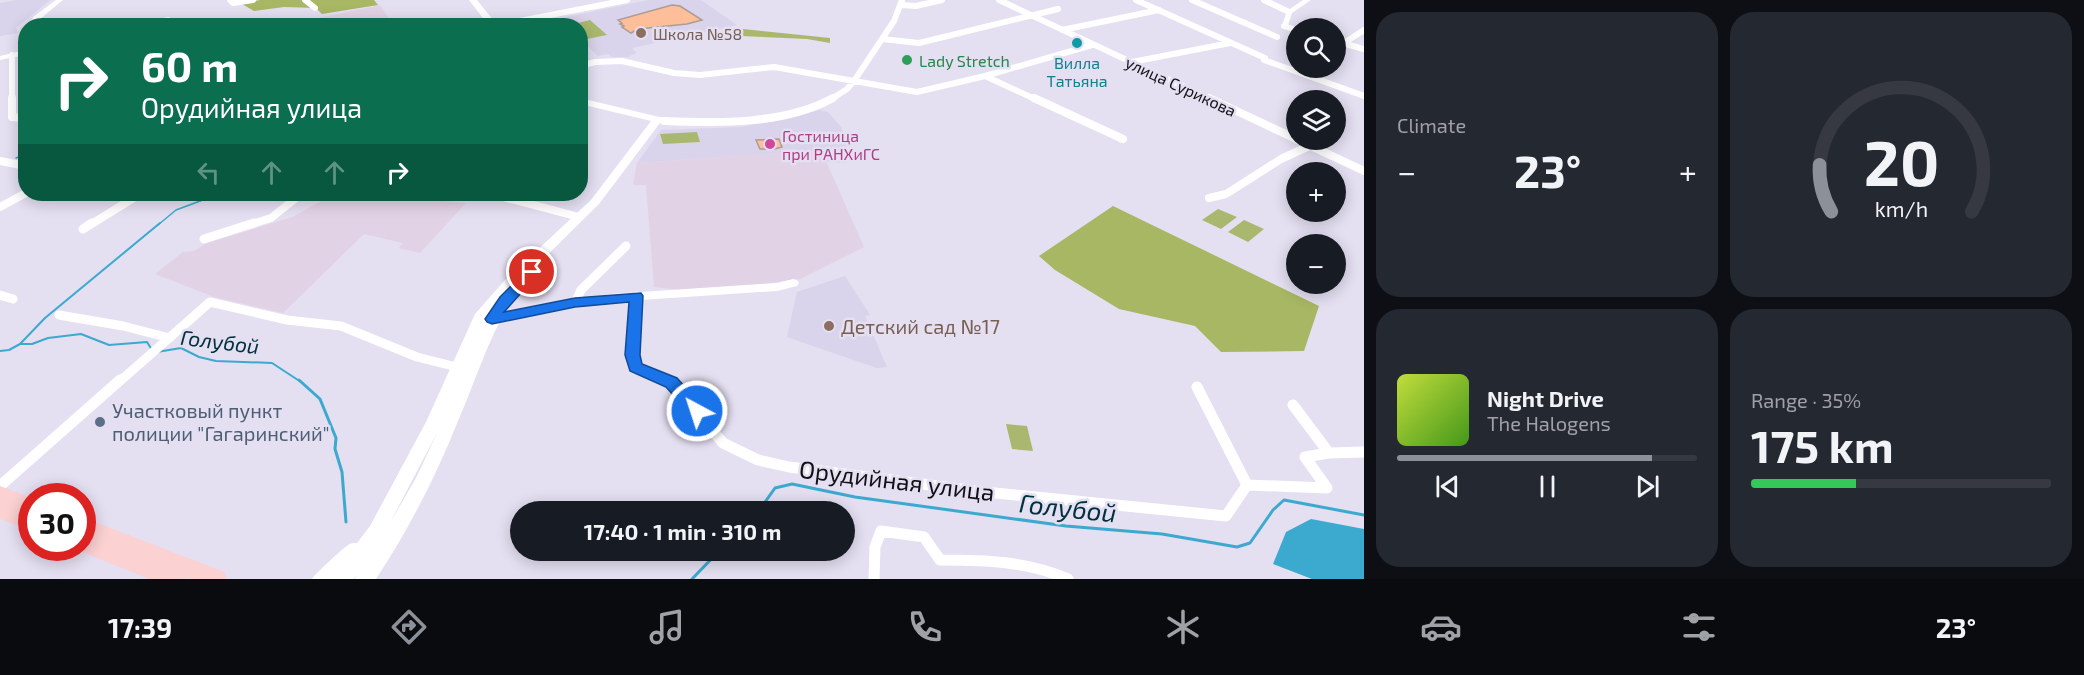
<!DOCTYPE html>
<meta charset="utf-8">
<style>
:root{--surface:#171b24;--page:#242831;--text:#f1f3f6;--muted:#9ea1a6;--line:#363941;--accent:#8c9099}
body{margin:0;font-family:"Exo 2",sans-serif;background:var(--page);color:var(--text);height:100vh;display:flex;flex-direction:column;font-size:22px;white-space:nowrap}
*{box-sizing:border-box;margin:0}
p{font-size:20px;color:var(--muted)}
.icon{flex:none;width:33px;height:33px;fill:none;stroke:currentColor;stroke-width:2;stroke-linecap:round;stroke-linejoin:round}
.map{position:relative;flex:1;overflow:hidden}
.panel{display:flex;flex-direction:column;gap:12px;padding:12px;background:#0d0f14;width:720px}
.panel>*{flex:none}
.banner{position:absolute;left:18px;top:18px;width:570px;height:183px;border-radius:24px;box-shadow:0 3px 15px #0003;background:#0b6e4f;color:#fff;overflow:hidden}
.fabs{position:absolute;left:1286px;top:18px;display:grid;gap:12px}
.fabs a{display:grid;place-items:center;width:60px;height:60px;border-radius:50%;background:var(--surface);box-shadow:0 3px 15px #0003;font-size:30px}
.speed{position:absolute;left:18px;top:483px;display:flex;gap:12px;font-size:30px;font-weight:700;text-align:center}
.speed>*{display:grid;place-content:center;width:78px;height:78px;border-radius:50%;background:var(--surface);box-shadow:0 3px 15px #0003;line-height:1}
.speed .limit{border:9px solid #d22;background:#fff;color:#111}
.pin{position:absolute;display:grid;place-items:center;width:51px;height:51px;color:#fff;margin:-26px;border:3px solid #fff;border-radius:50%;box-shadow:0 2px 6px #0007}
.me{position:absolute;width:66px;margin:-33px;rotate:320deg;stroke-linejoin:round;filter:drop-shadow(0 0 4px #0008)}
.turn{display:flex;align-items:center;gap:21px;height:126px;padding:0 24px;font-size:27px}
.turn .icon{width:78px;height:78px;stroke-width:2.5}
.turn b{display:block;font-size:42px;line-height:51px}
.lanes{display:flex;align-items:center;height:57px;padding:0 24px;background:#0003;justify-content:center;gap:30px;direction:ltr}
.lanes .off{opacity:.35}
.big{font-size:45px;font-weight:700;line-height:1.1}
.panel .card{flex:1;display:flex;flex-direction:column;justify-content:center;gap:9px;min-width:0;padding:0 21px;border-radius:24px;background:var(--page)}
.panel .dial{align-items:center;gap:0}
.dial svg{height:156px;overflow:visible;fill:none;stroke:var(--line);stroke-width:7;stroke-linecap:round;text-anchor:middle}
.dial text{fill:var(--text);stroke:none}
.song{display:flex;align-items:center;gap:18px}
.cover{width:72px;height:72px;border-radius:9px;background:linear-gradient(135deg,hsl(70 70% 55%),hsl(100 70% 35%))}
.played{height:6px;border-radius:3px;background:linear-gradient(90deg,var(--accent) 85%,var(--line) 85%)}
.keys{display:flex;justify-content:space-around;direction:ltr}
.heat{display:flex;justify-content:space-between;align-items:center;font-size:33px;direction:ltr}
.charge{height:9px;border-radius:4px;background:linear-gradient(90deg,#34c759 35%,var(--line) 0)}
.panel .tiles{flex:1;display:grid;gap:12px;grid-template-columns:repeat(2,1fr)}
.trip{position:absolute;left:510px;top:501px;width:345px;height:60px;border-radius:30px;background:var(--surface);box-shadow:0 3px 15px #0003;font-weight:700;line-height:60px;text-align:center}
.menu{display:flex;height:96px;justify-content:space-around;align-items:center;background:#090b0e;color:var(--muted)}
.menu .icon{width:42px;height:42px}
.menu .on{color:var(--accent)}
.menu b{font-size:27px;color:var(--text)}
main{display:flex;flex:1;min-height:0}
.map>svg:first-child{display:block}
.built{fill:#d9d3eb}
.industrial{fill:#e2d2e5}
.green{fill:#aab86f}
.forest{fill:#a8b763}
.water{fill:#3ca9cf}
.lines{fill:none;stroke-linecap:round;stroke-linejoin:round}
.stream-far2{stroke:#3ca9cf;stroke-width:1.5}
.stream-far1{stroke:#3ca9cf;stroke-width:2}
.stream{stroke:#3ca9cf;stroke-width:3}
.building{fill:#ffbe9a;stroke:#ad9c93;stroke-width:1.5}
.minor-far3{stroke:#fff;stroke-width:6}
.minor-far2{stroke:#fff;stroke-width:8}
.minor-far1{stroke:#fff;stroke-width:9}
.minor{stroke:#fff;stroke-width:11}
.tertiary{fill:#fff;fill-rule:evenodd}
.secondary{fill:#fff;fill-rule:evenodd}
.primary{fill:#fbd1d2;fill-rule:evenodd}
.route{fill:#1a73e8;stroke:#114b97;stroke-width:1.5}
.education-dot{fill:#8d6e63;stroke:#e4dff1;stroke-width:2}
.culture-dot{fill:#0f9aa8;stroke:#e4dff1;stroke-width:2}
.leisure-dot{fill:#2e9e5b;stroke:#e4dff1;stroke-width:2}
.hotel-dot{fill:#d1479c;stroke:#e4dff1;stroke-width:2}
.service-dot{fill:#5c6f8a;stroke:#e4dff1;stroke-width:2}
.labels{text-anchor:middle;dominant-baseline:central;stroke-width:5;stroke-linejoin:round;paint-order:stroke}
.far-education-label{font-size:16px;fill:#785e54;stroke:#e4dff1;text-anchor:start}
.far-leisure-label{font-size:16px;fill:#27864d;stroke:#e4dff1;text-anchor:start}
.far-culture-label{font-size:16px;fill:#0d838f;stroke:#e4dff1}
.far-street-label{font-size:16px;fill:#121016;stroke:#e4dff1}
.far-hotel-label{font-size:16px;fill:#b23c85;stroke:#e4dff1;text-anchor:start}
.education-label{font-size:20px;fill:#785e54;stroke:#e4dff1;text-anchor:start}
.service-label{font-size:20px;fill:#4e5e75;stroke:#e4dff1;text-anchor:start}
.water-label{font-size:21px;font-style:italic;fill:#003141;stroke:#e4dff1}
.near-street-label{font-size:24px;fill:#121016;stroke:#e4dff1}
.near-water-label{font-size:26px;font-style:italic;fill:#003141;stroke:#e4dff1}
</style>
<main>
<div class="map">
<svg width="1364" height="579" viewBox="0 0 1364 579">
<rect width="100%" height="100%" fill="#e4dff1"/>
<path class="built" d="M17 0H50L16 28 18 33 0 36V3Z
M649 0H701L737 25 632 48 636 53 628 57H612L608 54 598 56 581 40 580 26 565 25 557 19Z
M820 110 828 112 841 127 847 142 846 163 826 162 821 150 637 163 661 130 742 127Z
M845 276 870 315 865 316 887 367 877 368 787 337 797 292Z"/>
<path class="industrial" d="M380 5 393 25H316L313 19Z
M821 150 864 247 800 279 730 288 681 290 654 287 646 185H633L637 163Z
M333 194H359L466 203 420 253 399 248 403 243 364 234 283 313 214 297 155 274 183 252 194 251 207 243 293 217Z"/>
<path class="green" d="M590 20 607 35 587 39 581 34 580 26 570 25Z
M743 29 830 38V43L807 39 741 36Z
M697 132 700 142 663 144 660 134Z
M1218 209 1237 217 1221 229 1202 220Z
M1244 220 1264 229 1248 242 1228 232Z
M1006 424 1027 426 1033 451 1012 449Z"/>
<path class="forest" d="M260 0H374L378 5 322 14 316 8 284 7 254 11 242 4Z
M1113 206 1319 306 1304 351 1221 352 1195 326 1119 309 1055 270 1039 256Z"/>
<path class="water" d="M1311 519 1364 529V579H1312L1273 564 1286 532Z"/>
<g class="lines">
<path class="stream-far2" d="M16 158 26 154
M158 225 176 210 219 194"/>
<path class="stream-far1" d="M20 344H32L48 338 81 334 109 345 147 342 152 350
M0 351 9 350 20 344 45 318 160 223
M157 352 181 348 199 357 216 361 272 363 301 382"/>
<path class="stream" d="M299 380 320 399 336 438 335 449 342 472 346 522
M758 512 775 488 792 484 855 497 1066 526 1162 534 1237 547 1250 543 1273 510 1284 500 1364 515
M692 579 720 550"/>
</g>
<path class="building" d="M672 5 680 6 702 20 687 24 638 29 631 33 622 27 624 26 620 24 622 23 618 20Z
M779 139 782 147 774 149H760L756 140Z"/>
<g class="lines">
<path class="minor-far3" d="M230 0 233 3 253 0
M305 0 315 8
M999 0 1212 100
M1136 0 1265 58
M1192 0 1277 37
M1264 0 1289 12
M901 5 916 6 942 0
M147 26 168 20
M494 26 627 0
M1284 26 1296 30
M1062 30 1159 10
M882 39 919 43 1058 9
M1335 41 1364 49
M1344 43 1364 30
M12 55V100
M1264 60 1364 96
M1132 62 1230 43
M580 66 595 62 622 61 674 73 700 75 774 67 917 92 985 76 1092 45
M985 76 1037 100
M830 100 847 89 854 81 894 21 902 0"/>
<path class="minor-far2" d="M12 98V117L26 118
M1034 98 1123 139
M1209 98 1364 171
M664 121C718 123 784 125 833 98
M0 161 26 166
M492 194 579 217
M1209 198 1226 194 1281 159 1309 146
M0 207 26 193
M90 225 140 194
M249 225 271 218 301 194"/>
<path class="minor-far1" d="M83 229 92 223
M204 239 254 223
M0 295 13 299
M637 296 632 355 635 367 672 382
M575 303 581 290 626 246
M59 315 123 326 170 338
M119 382 210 302 287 320 341 326 417 357 457 367"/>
<path class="minor" d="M668 380 672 382 723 443 758 460 789 467 985 492 1226 516 1247 485 1197 387
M1329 453 1364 452
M1247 485 1327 488 1305 457 1329 453 1293 405
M0 486 120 380
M874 579 875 547 881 531 924 537 940 560C983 560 1028 561 1068 579"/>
<path class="tertiary" d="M56 0H63L39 20 37 26H30L33 17Z
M1303 0H1311L1292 13 1287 28H1281L1287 11Z
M23 45H26V55L0 60V56L21 51Z
M1123 136 1126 137V141L1118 142V138Z
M793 279 797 280 799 283 797 286 777 291 611 302 487 322 481 318 487 314 611 294 777 283Z"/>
<path class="secondary" d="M469 0H477L498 26H489Z
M580 98 668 119 669 121 664 124 660 123 599 204 506 296 512 300C488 338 476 380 458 421 436 476 409 529 376 579H355L357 575 354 579H312C315 574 342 549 348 545 352 543 353 543 357 543L370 526 426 422 475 314 505 280 591 200 651 121 580 104ZM438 431 416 478 390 523Z"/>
<path class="primary" d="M0 486 32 498V531L0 519Z
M82 517 224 572 227 579H190L185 577 186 579H149L75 549 82 548Z"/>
</g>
<path class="route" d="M532 268 537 269 539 272 537 275 504 312 575 298 641 293 643 296 640 355 642 364 677 378 702 406 705 411 702 415 697 417 691 415 666 387 630 371 625 355 629 302 575 307 492 324 487 322 485 319 500 297 528 269Z"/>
<g class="education-dot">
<circle cx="641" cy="33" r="6"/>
<circle cx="829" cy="326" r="6"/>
</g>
<circle class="culture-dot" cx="1077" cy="43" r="6"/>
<circle class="leisure-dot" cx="907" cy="60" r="6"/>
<circle class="hotel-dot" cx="770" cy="144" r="6"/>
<circle class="service-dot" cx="100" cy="422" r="6"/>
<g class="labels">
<g class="far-education-label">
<text x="653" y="33">Школа №58</text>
</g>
<g class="far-leisure-label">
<text x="919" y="60">Lady Stretch</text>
</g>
<g class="far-culture-label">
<text x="1077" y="62">Вилла<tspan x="1077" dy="18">Татьяна</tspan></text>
</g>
<g class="far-street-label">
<text transform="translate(1181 86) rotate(25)">улица Сурикова</text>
</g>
<g class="far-hotel-label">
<text x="782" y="135">Гостиница<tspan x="782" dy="18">при РАНХиГС</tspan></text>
</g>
<g class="education-label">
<text x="841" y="326">Детский сад №17</text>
</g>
<g class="service-label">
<text x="112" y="410">Участковый пункт<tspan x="112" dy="23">полиции "Гагаринский"</tspan></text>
</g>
<g class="water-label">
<text transform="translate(220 341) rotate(7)">Голубой</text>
</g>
<g class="near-street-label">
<text transform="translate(897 480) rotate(7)">Орудийная улица</text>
</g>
<g class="near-water-label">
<text transform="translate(1068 507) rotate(6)">Голубой</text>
</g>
</g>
</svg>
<div class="fabs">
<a><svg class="icon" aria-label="search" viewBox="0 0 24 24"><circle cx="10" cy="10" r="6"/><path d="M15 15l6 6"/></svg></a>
<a><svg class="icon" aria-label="layers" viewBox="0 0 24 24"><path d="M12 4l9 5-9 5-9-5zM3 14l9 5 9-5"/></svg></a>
<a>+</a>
<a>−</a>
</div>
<div class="speed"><div class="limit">30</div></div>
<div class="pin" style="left:532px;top:272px;background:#d93025"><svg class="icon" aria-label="arrive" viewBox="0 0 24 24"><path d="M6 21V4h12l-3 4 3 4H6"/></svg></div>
<svg class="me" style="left:697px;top:411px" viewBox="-20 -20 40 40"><circle r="17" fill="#1a73e8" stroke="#fff" stroke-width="3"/><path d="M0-11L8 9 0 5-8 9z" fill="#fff"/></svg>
<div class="trip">17:40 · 1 min · 310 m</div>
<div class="banner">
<div class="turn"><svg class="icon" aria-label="right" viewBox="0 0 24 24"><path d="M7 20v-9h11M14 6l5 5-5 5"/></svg><div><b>60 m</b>Орудийная улица</div></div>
<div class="lanes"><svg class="icon off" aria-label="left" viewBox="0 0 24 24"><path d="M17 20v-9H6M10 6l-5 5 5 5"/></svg><svg class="icon off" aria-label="ahead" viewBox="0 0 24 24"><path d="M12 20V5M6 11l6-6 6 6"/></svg><svg class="icon off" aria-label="ahead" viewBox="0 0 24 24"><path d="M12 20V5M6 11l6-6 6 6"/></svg><svg class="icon" aria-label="right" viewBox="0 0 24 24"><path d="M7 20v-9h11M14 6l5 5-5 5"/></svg></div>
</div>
</div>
<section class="panel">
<div class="tiles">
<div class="card"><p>Climate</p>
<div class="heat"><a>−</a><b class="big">23°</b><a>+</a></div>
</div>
<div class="card dial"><svg viewBox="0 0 100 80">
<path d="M14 69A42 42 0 1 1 86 69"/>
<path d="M14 69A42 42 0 0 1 8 45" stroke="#8c9099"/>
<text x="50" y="56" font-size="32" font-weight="700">20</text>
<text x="50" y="72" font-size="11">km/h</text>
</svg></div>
<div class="card">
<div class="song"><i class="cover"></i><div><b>Night Drive</b><p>The Halogens</p></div></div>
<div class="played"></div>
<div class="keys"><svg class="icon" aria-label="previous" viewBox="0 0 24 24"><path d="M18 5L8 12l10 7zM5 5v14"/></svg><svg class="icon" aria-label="pause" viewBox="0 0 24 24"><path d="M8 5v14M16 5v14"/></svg><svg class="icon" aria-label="next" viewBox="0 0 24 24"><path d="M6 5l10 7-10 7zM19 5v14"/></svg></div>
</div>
<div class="card"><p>Range · 35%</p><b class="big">175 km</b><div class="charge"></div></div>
</div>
</section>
</main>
<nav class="menu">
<b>17:39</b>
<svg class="icon on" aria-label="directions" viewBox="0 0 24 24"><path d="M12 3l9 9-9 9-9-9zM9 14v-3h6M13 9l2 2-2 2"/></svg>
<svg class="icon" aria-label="music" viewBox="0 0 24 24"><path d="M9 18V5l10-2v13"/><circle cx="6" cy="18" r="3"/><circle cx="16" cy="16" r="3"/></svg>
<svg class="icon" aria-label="phone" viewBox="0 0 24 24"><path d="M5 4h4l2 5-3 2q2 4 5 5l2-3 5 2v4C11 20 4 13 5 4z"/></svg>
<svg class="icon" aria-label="climate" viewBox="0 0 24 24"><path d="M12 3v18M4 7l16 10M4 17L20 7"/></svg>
<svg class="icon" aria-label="car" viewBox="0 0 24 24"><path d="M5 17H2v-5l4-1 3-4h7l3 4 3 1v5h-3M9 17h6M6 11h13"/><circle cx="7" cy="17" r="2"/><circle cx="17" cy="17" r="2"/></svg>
<svg class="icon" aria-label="filters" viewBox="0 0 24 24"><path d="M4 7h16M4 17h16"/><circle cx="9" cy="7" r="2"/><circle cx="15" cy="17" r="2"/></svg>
<b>23°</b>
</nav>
